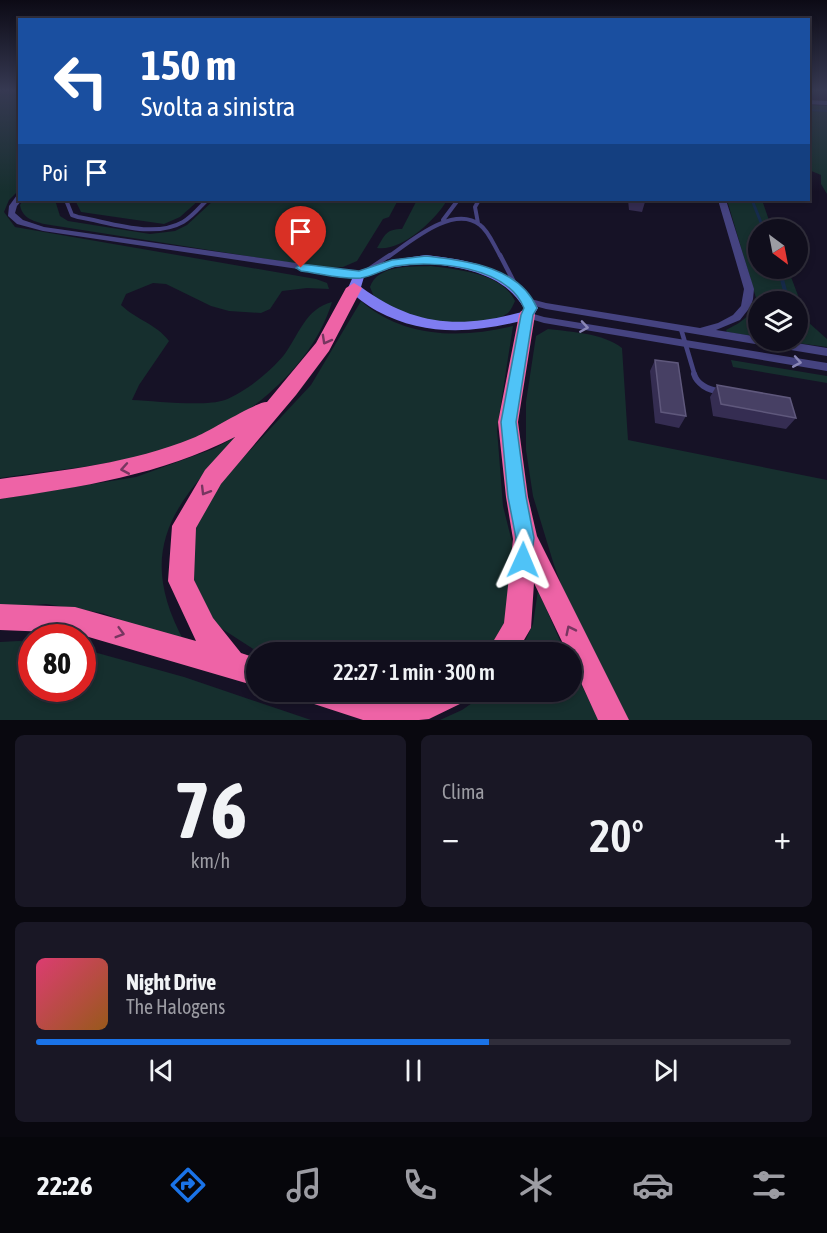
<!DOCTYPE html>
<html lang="it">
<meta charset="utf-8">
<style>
:root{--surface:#100e1c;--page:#191725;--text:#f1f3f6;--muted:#9c9ca3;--line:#302e3b;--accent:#1a73e8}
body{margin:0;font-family:"Asap Condensed",sans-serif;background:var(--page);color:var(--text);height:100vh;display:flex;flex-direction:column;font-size:22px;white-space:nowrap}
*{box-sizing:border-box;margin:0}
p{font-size:20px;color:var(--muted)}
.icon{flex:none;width:33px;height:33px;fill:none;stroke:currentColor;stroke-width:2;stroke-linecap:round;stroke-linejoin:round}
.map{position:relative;height:720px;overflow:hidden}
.details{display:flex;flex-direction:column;gap:15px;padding:15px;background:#09080f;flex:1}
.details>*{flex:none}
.hud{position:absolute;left:18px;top:18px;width:792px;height:183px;border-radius:0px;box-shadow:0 3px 9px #0003,0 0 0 2px var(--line);background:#1a4fa0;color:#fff;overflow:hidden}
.needle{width:39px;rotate:148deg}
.buttons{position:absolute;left:748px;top:219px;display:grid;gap:12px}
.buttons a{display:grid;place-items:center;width:60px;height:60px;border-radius:50%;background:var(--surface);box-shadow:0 3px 9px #0003,0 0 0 2px var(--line);font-size:30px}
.speed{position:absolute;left:18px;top:624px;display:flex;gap:12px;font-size:30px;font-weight:700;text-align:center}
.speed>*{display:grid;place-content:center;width:78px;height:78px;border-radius:50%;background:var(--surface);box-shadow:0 3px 9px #0003,0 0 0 2px var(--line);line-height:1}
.speed .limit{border:9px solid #d22;background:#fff;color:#111}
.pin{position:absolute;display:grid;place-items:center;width:51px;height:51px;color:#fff;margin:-62px -26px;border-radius:50% 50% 50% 0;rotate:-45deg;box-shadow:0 0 6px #0007}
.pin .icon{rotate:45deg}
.me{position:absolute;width:66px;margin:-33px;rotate:1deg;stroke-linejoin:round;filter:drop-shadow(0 0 4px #0008)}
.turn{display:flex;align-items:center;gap:21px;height:126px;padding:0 24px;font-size:27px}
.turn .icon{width:78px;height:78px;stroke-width:2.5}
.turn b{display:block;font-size:42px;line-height:51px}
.then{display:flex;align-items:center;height:57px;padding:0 24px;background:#0003;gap:12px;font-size:22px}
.big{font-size:45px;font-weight:600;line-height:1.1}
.details .widget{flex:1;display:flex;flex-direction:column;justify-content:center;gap:9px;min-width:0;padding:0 21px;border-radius:9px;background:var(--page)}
.details .dial{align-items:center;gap:0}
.dial b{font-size:78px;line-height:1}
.song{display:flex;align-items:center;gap:18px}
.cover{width:72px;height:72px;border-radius:9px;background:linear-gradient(135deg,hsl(340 70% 55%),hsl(30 70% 35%))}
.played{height:6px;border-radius:3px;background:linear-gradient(90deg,var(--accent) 60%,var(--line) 60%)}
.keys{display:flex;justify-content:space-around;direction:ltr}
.heat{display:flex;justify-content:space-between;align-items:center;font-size:33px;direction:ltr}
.details .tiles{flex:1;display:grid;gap:15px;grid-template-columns:1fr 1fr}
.widget:last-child{grid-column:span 2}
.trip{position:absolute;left:246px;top:642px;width:336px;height:60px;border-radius:30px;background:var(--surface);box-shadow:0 3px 9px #0003,0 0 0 2px var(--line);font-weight:600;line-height:60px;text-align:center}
.tab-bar{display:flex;height:96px;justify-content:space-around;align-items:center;background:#06060b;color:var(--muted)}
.tab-bar .icon{width:42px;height:42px}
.tab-bar .selected{color:var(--accent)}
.tab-bar b{font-size:27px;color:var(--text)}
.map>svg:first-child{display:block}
.green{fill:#162f2e}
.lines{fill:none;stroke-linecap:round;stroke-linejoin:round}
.stream-far2{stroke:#162b4c;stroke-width:2}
.stream-far1{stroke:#162b4c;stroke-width:3}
.stream{stroke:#162b4c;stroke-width:4}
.lane-far2{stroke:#454380;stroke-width:4}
.lane-far1{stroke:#454380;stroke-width:4.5}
.lane{stroke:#454380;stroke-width:6}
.street{fill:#454380;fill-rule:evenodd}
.secondary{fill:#7f7df1;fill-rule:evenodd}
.highway{fill:#ee63a6;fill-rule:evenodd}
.wall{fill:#352d52}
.building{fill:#474064;stroke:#5f587c;stroke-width:1.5}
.oneway{stroke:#8a87b7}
.oneway2{stroke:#773660}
.route{fill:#4fc3f7;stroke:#337fa1;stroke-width:1.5}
</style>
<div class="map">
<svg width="827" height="720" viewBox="0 0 827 720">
<rect width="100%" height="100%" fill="#161226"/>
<path class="green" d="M0 91H19V190L9 200 4 212 15 227 316 279 327 283 329 289 307 288 282 291 270 309 261 313 229 311 211 306 166 284 153 283 126 294 121 305C138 321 155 323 169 341L139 385 132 400C155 401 205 407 225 400 245 392 270 372 284 355 299 335 305 309 332 302 311 372 236 430 167 450 113 465 56 470 0 478Z
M808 105 827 106V194L821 184V175L809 170Z
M23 200H55L60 216 68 221 150 234 175 231 187 225 214 200H398L389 217 383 219 357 261 343 267 323 268 44 224C33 221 22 218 20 205Z
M75 200H199L180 217 164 224 81 212Z
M417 200H447C436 220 401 252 377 248 385 235 386 229 402 229Z
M727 200H762L772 229 759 230V268L788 269 808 322 827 339V347L783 341 798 340V302H759V337L727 332 726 330C742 322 752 316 756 298Z
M431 266C459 270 502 273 515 301 513 305 511 310 508 313 488 329 429 324 407 315 395 310 384 303 374 297L370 287C378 264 411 267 431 266Z
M361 301C403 338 461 339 513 326L497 429 503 506 512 542 514 566 511 608 497 639 486 652H258L213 623 194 583 189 567 193 530 212 491 311 385Z
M548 329C572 332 603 333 622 348L628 440 827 480V720H627L577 628 554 565 533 496 526 450V402L536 336Z
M731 360 827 376V383L733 367Z
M243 433C177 499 132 547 185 643L102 613 46 604 0 608V499L136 477 213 449Z
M538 590 565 652H520L533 624Z
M19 641 31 642 32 688H82L83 649 184 677 311 720H0V642Z
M572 666 599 720H440L462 710 488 692H572Z"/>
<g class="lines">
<path class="stream-far2" d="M808 110 827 111"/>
<path class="stream-far1" d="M752 200 764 230"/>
<path class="stream" d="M779 268 788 302"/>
<path class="lane-far2" d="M66 200 72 215 78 217C109 222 153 239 183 222 192 217 200 207 207 200
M443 220 458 200
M478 223 475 207 479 200
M388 257C410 242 453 204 480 225 489 231 495 248 501 257"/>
<path class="lane-far1" d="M500 255 517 288
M369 269 390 255
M681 329 695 376"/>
<path class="lane" d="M694 374C697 384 708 390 718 391"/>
<path class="street" d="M808 100 827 101V105L808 104Z
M17 195H20V200H22L17 206 15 213 23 220 44 227 359 272 363 275 359 278 43 231 17 224 8 216 9 206Z
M718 200H726L754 289 753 299 751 306 740 320 716 330 759 337V340H778L827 348V356L546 309 524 303 522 301 527 298 546 303 700 328 718 323 733 315 741 306 744 289Z
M527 312 544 317 827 363V371L544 323 524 317 522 315 524 313Z"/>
<path class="secondary" d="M426 255C472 261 512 266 538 308L532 318C479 333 427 338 377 311 367 305 355 297 348 288L355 272 392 260ZM426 263C464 268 503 273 524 308L522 312C460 329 414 326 361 287L364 277 394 267Z"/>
<path class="highway" d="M354 283 362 288 329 351 296 395 221 484 196 528 194 580 213 618 241 653 256 658V686L75 633 0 630V604L75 607 196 641 168 581 172 526 205 470 235 437C161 475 81 487 0 499V479C65 470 132 463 193 438 209 432 257 401 267 402L316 343 346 288Z
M527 310 533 311 535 315 518 422 528 497 537 536 629 720H598L572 663V652H567L534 583 531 628 517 652H487L504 623 513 539 506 497 498 422 519 315 521 311Z
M303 692H367L379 695 409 692H469L464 702 429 719 419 720H363L308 702Z"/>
</g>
<path class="wall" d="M628 200H645V202L642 212 629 210Z
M655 360 686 416 679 428 655 423 650 371Z
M717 385 796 418 786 429 713 416 710 397Z"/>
<path class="building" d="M633 200H645V202L633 201Z
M655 360 678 363 686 416 661 412Z
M717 385 790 398 796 418 721 404Z"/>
<defs><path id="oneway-chevron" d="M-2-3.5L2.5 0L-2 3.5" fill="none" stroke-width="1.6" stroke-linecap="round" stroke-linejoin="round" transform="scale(1.5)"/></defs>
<g class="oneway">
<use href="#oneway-chevron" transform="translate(584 327) rotate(9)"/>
<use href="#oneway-chevron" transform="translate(797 362) rotate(10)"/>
</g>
<g class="oneway2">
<use href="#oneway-chevron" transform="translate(326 340) rotate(119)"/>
<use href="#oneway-chevron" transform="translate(125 469) rotate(170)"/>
<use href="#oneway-chevron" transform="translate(205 491) rotate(121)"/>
<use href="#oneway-chevron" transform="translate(570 630) rotate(-116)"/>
<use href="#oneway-chevron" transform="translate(120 633) rotate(16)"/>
</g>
<linearGradient id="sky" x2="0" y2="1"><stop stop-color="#0c0a15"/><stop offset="0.47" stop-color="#363952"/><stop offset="1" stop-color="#363952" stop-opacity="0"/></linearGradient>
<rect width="827" height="192" fill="url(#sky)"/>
<path class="route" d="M426 256C466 261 519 266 537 308L533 315 516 422 526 497 534 538 530 567 523 570 517 567 514 560 516 538 508 497 501 422 521 315 524 308C507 266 435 260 396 266 384 269 373 276 361 278 345 280 318 273 301 271L296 268 301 264 359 271 392 260Z"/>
</svg>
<div class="buttons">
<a><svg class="needle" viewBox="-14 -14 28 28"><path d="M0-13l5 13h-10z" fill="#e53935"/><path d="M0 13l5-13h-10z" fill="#9c9ca3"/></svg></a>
<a><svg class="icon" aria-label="layers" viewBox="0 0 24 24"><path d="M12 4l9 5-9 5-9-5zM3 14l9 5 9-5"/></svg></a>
</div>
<div class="speed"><div class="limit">80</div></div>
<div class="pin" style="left:301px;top:268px;background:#d93025"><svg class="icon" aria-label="arrive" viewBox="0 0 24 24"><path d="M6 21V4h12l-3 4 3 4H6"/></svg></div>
<svg class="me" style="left:523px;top:560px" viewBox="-20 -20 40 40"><path d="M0-17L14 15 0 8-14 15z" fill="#4fc3f7" stroke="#fff" stroke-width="4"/></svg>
<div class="trip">22:27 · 1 min · 300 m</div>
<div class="hud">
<div class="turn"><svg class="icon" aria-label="left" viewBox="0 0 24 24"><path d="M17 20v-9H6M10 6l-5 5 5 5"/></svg><div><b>150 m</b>Svolta a sinistra</div></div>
<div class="then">Poi<svg class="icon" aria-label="arrive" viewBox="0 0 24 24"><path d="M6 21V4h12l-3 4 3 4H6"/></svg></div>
</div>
</div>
<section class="details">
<div class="tiles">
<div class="widget dial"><b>76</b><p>km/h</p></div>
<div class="widget"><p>Clima</p>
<div class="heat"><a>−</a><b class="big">20°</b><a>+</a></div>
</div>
<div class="widget">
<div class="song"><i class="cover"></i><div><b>Night Drive</b><p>The Halogens</p></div></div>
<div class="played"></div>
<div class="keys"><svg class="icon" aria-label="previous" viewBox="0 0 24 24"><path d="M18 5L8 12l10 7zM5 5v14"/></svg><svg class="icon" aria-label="pause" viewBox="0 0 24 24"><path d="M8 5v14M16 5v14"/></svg><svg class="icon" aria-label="next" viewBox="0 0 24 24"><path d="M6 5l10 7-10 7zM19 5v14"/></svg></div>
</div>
</div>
</section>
<nav class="tab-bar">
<b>22:26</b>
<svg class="icon selected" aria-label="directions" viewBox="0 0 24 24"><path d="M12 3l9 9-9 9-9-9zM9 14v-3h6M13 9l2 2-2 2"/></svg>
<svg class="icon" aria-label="music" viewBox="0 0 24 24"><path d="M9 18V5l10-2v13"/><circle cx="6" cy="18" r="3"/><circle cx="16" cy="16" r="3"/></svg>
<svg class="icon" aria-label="phone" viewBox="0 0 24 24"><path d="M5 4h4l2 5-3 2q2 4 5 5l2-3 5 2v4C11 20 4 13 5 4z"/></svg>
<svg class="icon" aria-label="climate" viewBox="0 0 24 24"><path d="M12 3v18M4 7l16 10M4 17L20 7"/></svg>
<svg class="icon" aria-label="car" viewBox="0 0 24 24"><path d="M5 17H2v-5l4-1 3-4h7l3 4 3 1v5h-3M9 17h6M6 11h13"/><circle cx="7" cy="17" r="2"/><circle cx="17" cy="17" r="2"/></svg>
<svg class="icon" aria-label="filters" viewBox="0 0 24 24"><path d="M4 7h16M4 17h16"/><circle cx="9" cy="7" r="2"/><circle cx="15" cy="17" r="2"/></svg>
</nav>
